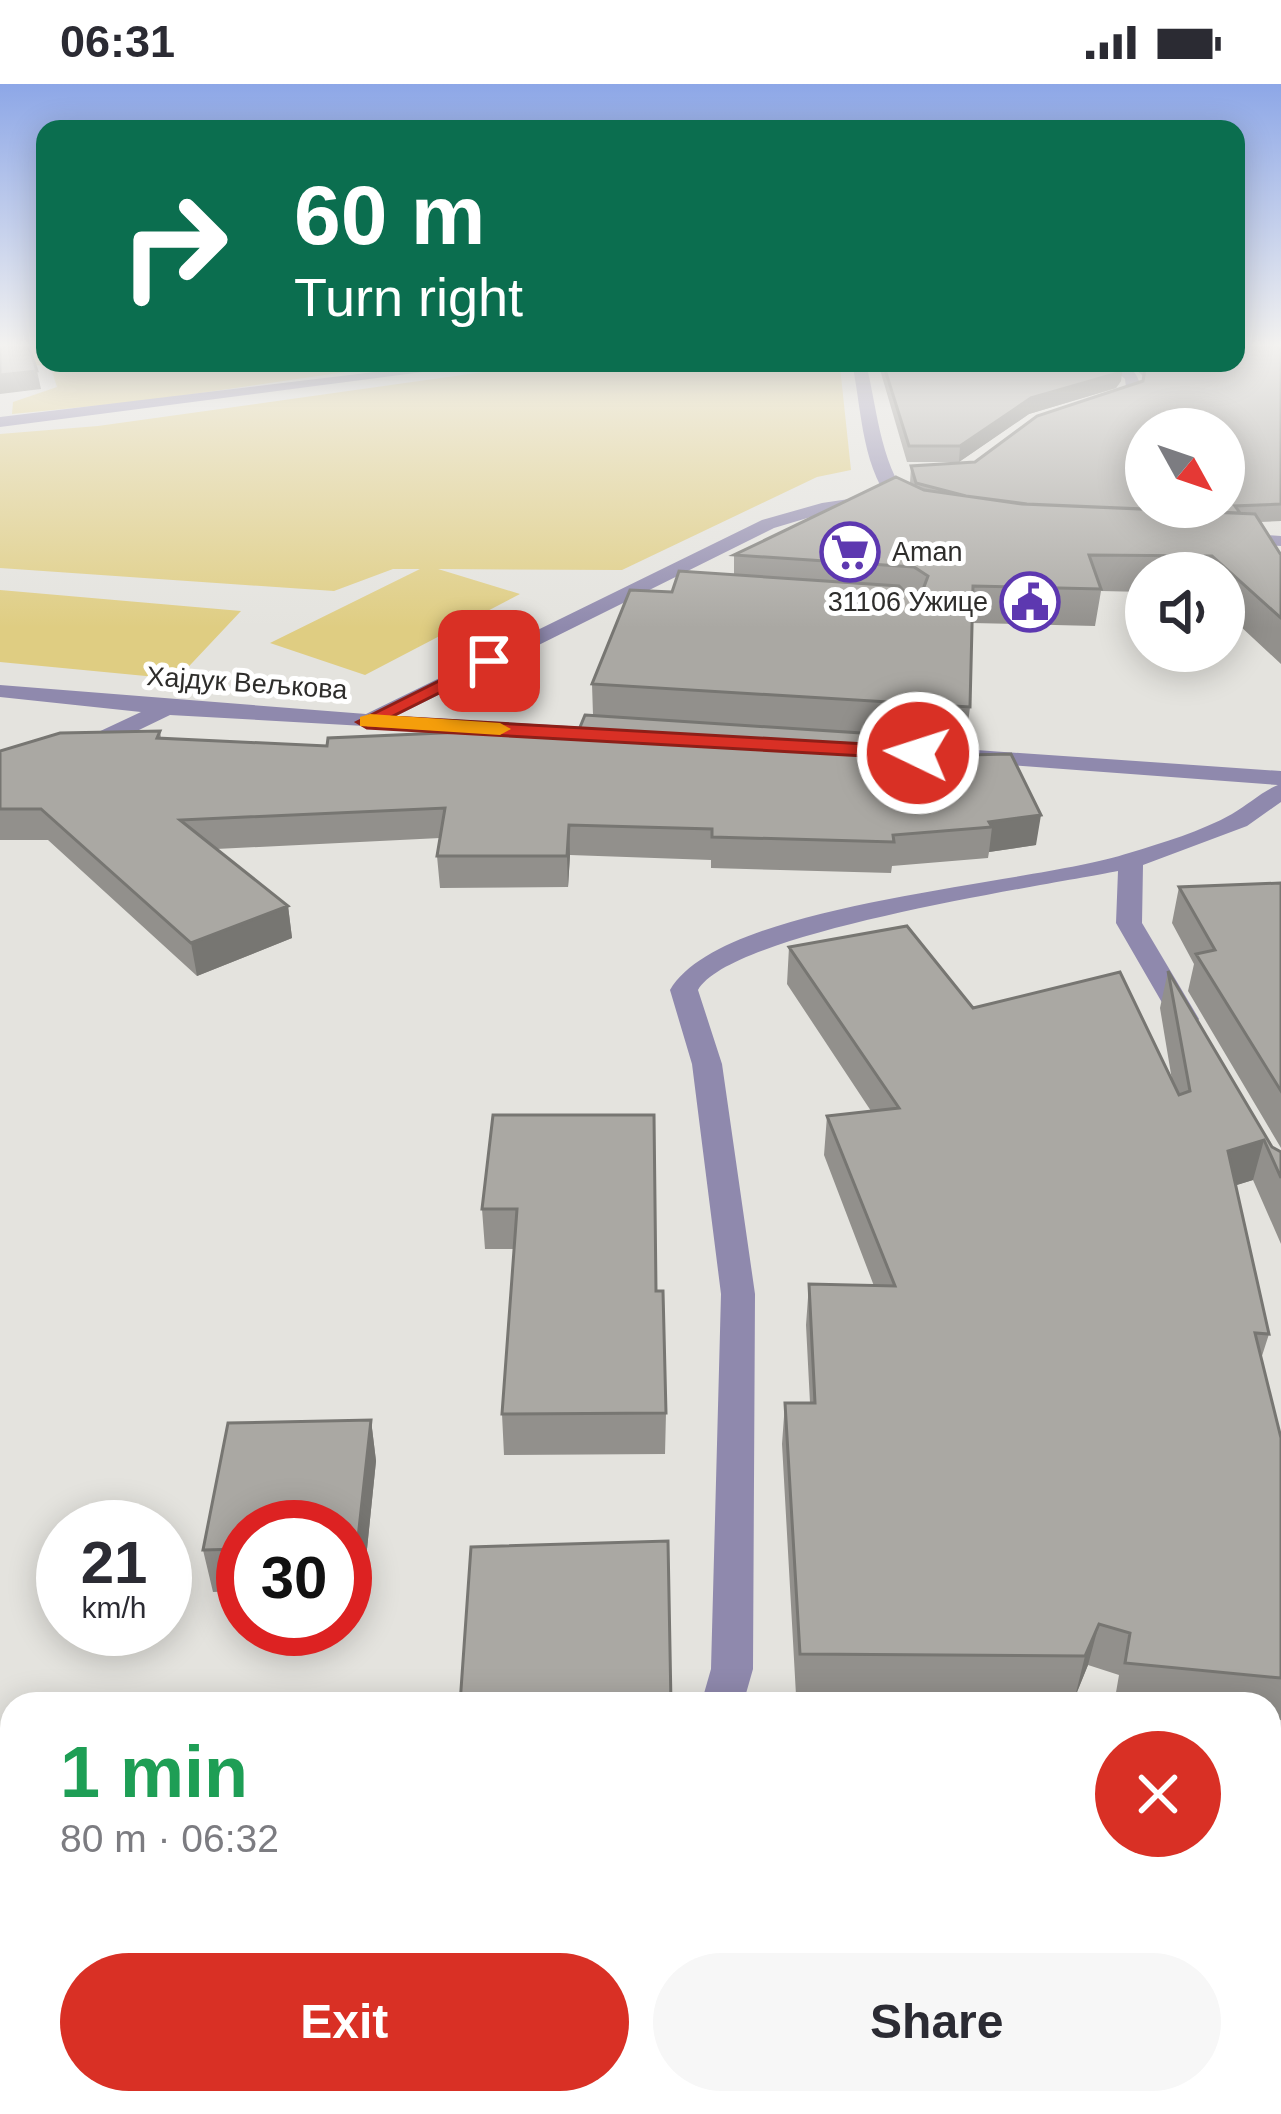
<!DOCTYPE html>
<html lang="en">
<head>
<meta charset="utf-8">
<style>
  body { margin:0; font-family:Arial,sans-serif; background:#f7f7f7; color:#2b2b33; height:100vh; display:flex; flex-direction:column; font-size:45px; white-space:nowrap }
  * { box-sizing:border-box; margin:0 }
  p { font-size:39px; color:#7c7c81 }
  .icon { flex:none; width:66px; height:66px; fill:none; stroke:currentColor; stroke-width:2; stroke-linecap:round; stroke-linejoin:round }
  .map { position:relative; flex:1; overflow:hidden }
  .drawer { position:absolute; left:0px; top:1608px; width:1281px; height:423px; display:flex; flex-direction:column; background:#fff; border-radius:36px 36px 0 0; box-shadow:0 6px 30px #0003 }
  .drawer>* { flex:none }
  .banner { position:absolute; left:36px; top:36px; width:1209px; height:252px; border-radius:24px; box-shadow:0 6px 30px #0003; background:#0b6e4f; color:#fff; overflow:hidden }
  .needle { width:78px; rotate:130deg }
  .tools { position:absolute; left:1125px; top:324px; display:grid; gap:24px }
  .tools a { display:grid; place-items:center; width:120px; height:120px; border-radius:50%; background:#fff; box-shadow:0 6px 30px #0003; font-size:60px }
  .speed { position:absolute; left:36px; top:1416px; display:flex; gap:24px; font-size:60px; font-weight:700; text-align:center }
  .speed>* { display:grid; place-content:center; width:156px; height:156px; border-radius:50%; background:#fff; box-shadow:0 6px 30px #0003; line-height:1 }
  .speed small { font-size:30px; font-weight:400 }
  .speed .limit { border:18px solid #d22; background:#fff; color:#111 }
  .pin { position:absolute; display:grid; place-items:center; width:102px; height:102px; color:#fff; margin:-51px; border-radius:24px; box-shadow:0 6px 18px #0006 }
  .me { position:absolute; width:132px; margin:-66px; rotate:274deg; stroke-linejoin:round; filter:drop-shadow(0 0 9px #0008) }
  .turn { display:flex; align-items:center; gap:42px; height:252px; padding:0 60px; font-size:54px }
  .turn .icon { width:156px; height:156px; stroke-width:2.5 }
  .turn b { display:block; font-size:84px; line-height:102px }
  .round { display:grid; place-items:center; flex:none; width:126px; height:126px; border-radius:63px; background:#f7f7f7 }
  .head { display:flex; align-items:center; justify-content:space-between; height:204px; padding:0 60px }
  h1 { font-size:72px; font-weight:600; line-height:90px; color:#1e9e55 }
  .cta { display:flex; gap:24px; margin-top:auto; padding:24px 60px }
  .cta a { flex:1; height:138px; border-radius:72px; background:#d93025; color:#fff; font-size:48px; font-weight:600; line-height:138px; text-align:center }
  .cta a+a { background:#f7f7f7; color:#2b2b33 }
  .status { display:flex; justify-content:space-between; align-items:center; height:84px; padding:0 60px; background:#fff; direction:ltr }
  .status svg { height:33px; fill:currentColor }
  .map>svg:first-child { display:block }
  .green { fill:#dfcd82 }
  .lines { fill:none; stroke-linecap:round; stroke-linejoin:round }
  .minor { fill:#8f89ad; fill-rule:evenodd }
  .wall { fill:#92908c }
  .shaded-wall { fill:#777672 }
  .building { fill:#aaa8a3; stroke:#777672; stroke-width:3; fill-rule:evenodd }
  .route { fill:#d93025; stroke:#8d1f18; stroke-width:3 }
  .slow { fill:#f59e0b }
  .labels { text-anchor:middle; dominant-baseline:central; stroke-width:10; stroke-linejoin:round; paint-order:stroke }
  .far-poi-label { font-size:27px; fill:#2e2d2b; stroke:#fff; text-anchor:start }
  .far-street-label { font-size:27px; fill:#2e2d2b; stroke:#fff }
</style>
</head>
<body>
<div class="status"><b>06:31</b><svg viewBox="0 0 49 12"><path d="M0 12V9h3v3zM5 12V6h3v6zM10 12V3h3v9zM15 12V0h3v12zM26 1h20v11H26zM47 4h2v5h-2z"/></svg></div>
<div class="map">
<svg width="1281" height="2030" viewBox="0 0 1281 2030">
  <rect width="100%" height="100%" fill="#e4e3de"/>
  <path class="green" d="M 0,260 L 45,260 L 45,279 L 377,279 L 380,283 L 145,317 L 12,330 L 13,318 L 57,303 L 50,281 L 0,282 Z
    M 548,279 L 835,279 L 840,283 L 851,386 L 817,393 L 622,486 L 438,485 L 520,510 L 365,591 L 270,559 L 420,485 L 393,485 L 334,507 L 0,484 L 0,350 L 98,342 Z
    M 0,507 L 0,506 L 241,527 L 177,595 L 0,578 Z"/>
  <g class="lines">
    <path class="minor" d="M 449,279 L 492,279 L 0,343 L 0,333 Z
      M 852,279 L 866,279 C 879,333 880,386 919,428 L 916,432 L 904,432 C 861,394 863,331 852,279 Z
      M 1107,279 C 1126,279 1138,285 1141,305 L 1100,323 L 1095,321 L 1095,315 L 1126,303 L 1125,295 Z
      M 876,411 L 882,412 L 882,420 L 824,429 L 774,444 L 396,632 L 586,643 L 597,650 L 594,655 L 170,631 L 110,660 L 0,694 L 0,680 L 94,650 L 141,628 L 0,613 L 0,601 L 366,630 L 762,436 L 822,419 Z
      M 1232,449 L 1281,452 L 1281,462 L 1226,458 L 1226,450 Z
      M 976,666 L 1281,687 L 1281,718 L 1247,742 L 1143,781 L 1142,839 L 1199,935 L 1195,941 L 1175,941 L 1116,839 L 1118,787 C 1043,802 730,848 698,906 L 722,980 L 755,1210 L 753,1585 L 743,1620 L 701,1620 L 711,1585 L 721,1210 L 692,980 L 670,906 C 722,817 1027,802 1129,769 C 1162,759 1202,747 1232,730 C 1248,721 1261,708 1278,701 L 968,678 L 965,673 Z
      M 12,1709 L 12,1751 L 0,1754 L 0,1712 Z
      M 568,2019 L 620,2019 L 616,2030 L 564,2030 Z"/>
  </g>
  <path class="wall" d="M 1281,260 L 1281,437 L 1260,438 L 1281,471 L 1281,580 L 1224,527 L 1224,489 L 1146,489 L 1146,508 L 1101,507 L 1095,542 L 972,539 L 970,623 L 966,655 L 967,671 L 1036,761 L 989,768 L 988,774 L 892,782 L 891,789 L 711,784 L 711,776 L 570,771 L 568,803 L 440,804 L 437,772 L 440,754 L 216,765 L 288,822 L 292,854 L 197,892 L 48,756 L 0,756 L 0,667 L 160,647 L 161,654 L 327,662 L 578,648 L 593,631 L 592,600 L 672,508 L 734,491 L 734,471 L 910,399 L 911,382 L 975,378 L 1143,297 L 1144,293 L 1129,279 L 1236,279 Z
    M 878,279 L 1119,279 L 1121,297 L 1116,304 L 1029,330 L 959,378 L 907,378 Z
    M 1281,799 L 1281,1064 L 1188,907 L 1194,880 L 1172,839 L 1179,803 Z
    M 789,863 L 973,924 L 1172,996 L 1160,924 L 1168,887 L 1272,1063 L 1281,1068 L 1281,1160 L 1253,1096 L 1236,1101 L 1269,1250 L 1261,1275 L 1281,1354 L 1281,1636 L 1269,1635 L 1269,1620 L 1114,1620 L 1119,1591 L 1088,1581 L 1075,1613 L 796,1611 L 782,1360 L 785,1319 L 810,1319 L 806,1241 L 809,1200 L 874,1202 L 824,1071 L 827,1032 L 871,1027 L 787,900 Z
    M 493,1031 L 656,1207 L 666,1329 L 665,1370 L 504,1371 L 502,1330 L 514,1165 L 485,1165 L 482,1125 Z
    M 371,1336 L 376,1377 L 363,1504 L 345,1504 L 345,1443 L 243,1443 L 243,1507 L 213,1508 L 203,1466 Z
    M 56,2019 L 282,2019 L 277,2030 L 51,2030 Z
    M 866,2019 L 907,2019 L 903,2030 L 887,2030 Z"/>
  <path class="shaded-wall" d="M 1123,283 L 1121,297 L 1116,304 L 1029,330 L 959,378 L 960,362 L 1031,314 Z
    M 37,287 L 41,305 L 0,310 L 0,291 Z
    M 1041,731 L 1036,761 L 989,768 L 992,743 L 989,738 Z
    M 569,741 L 570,771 L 568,803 L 567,772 Z
    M 288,822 L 292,854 L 197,892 L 191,859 Z
    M 1264,1056 L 1253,1096 L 1218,1107 L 1228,1067 Z
    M 371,1336 L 376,1377 L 363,1504 L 357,1463 Z
    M 1099,1540 L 1088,1581 L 1075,1613 L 1085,1572 Z
    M 155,2019 L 175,2019 L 179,2030 L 150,2030 Z
    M 255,2019 L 282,2019 L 277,2030 L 255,2030 L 253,2023 Z"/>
  <path class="building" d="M 0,260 L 28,260 L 37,287 L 0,291 Z
    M 1236,260 L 1281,260 L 1281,420 L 1235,422 L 1240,429 L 1027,420 L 966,412 L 916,399 L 911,382 L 975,378 L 1037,332 L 1143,297 L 1146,279 L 1236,279 ZM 1146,345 L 1224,345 L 1224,423 L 1146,423 Z
    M 883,279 L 1119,279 L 1123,283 L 1118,289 L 1031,314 L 960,362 L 909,362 Z
    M 896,393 L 924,406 L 1022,420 L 1255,430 L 1281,471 L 1281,534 L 1212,472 L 1089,471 L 1101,505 L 973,502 L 970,623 L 592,600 L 630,506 L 672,508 L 679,487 L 899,502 L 906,509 L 922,508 L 928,492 L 914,483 L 734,471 Z
    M 585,631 L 968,656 L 967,671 L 1011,670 L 1041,731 L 989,738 L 992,743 L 893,751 L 894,758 L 712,753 L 712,745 L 569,741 L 567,772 L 437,772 L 445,724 L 180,736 L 288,822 L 191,859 L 41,725 L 0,725 L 0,667 L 60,649 L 160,647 L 157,654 L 327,662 L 328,654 L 510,646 L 578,648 Z
    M 1281,799 L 1281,1007 L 1196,870 L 1215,866 L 1179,803 Z
    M 907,842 L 973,924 L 1120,888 L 1179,1011 L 1190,1007 L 1168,887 L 1272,1063 L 1281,1068 L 1281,1094 L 1264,1056 L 1228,1067 L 1269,1250 L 1255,1249 L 1281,1354 L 1281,1594 L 1125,1579 L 1130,1549 L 1099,1540 L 1085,1572 L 800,1570 L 785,1319 L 815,1319 L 809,1200 L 895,1202 L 827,1032 L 899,1024 L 789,863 Z
    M 493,1031 L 654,1031 L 656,1207 L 663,1207 L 666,1329 L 502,1330 L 517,1125 L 482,1125 Z
    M 371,1336 L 357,1463 L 345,1463 L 345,1443 L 243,1443 L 243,1465 L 203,1466 L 228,1339 Z
    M 668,1457 L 671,1620 L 460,1620 L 471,1463 Z
    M 1269,1934 L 1281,1938 L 1281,2030 L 1043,2030 L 1045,2019 L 1269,2019 Z
    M 12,1938 L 12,1953 L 5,1951 Z
    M 56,2019 L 155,2019 L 150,2030 L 51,2030 Z"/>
  <linearGradient id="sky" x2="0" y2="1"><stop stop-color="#8da7e7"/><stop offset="0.48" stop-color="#f3f2f0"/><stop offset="1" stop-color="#f3f2f0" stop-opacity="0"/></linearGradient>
  <rect width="1281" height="544" fill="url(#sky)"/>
  <path class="route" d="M 489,572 L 498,577 L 495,581 L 391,633 L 918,663 L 928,669 L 918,675 L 367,644 L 357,638 Z"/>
  <path class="slow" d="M 370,630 L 500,639 L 511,645 L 500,651 L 360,642 L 360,633 Z"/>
  <defs>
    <symbol id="supermarket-ring" viewBox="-11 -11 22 22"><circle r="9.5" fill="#fff" stroke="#5d38b0" stroke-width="1.5"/><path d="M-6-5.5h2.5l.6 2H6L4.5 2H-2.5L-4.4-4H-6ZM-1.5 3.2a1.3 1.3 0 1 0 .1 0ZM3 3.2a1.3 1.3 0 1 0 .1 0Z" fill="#5d38b0"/></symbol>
    <symbol id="civic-ring" viewBox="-11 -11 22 22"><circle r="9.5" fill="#fff" stroke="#5d38b0" stroke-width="1.5"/><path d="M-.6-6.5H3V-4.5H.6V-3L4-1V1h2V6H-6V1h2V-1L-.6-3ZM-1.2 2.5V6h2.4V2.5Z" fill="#5d38b0"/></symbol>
  </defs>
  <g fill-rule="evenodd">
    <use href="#supermarket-ring" x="817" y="435" width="66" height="66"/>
    <use href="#civic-ring" x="997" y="485" width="66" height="66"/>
  </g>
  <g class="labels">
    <g class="far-poi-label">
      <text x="892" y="468">Aman</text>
      <text x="988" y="518" text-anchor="end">31106 Ужице</text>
    </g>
    <g class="far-street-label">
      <text transform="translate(247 599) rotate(4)">Хајдук Вељкова</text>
    </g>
  </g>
</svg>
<div class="tools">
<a><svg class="needle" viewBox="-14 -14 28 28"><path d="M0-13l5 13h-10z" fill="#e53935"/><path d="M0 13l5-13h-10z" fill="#7c7c81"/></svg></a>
<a><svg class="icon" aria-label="sound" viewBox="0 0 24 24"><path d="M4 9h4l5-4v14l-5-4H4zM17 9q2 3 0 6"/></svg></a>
</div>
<div class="speed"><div>21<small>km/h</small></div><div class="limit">30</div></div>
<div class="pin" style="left:489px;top:577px;background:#d93025"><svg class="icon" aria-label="arrive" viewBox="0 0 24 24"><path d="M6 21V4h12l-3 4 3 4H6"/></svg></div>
<svg class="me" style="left:918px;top:669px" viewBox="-20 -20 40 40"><circle r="17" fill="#d93025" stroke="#fff" stroke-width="3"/><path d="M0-11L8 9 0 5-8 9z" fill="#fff"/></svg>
<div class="banner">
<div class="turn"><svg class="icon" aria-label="right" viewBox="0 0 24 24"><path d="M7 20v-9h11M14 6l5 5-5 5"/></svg><div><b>60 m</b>Turn right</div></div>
</div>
<section class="drawer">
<div class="head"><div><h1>1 min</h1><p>80 m · 06:32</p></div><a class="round" style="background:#d93025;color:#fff"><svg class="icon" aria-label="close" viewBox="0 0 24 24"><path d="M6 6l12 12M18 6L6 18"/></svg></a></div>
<div class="cta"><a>Exit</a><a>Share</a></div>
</section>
</div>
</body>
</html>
